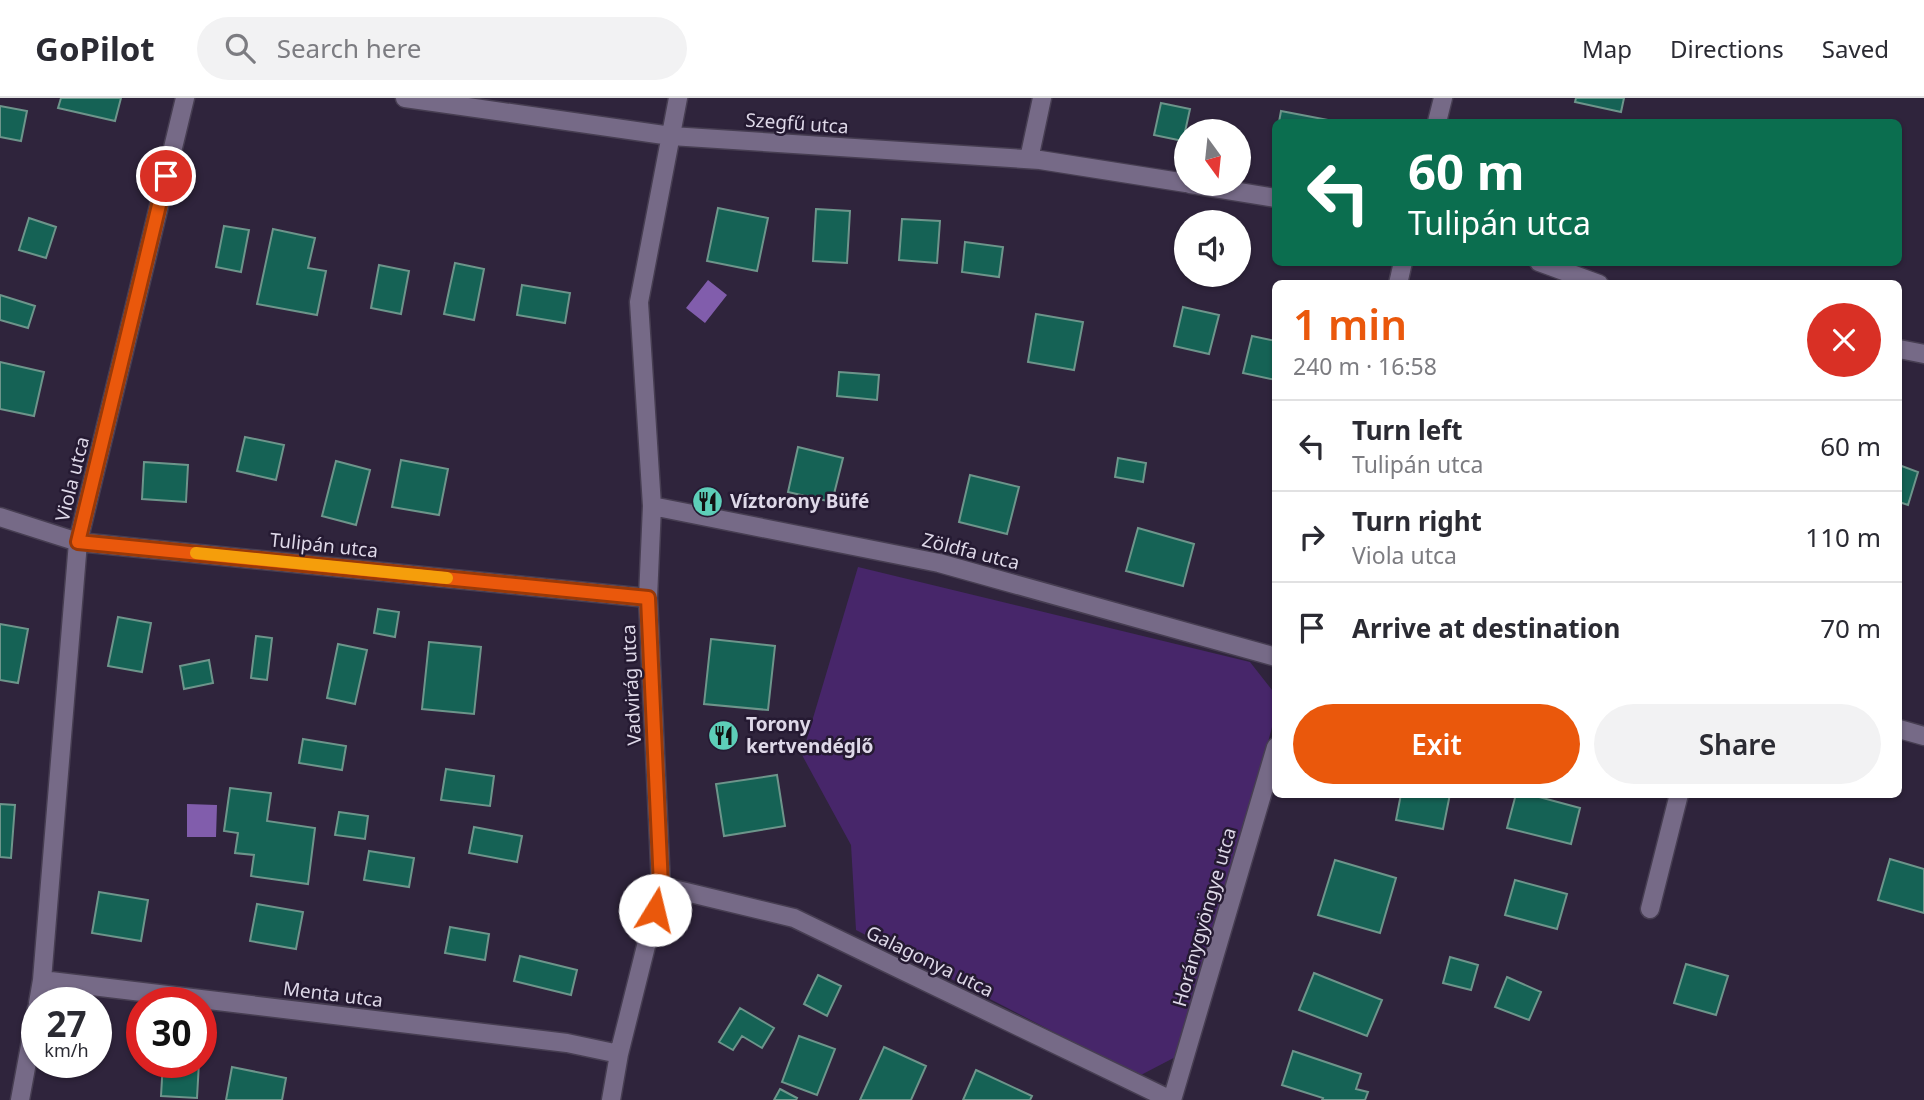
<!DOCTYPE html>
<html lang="en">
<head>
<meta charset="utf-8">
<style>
  body { margin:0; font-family:"Noto Sans",sans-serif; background:#f2f2f3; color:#2b2b33; height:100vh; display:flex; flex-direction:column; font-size:26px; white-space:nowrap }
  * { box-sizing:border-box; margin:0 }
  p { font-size:23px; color:#7c7c81 }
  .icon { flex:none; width:38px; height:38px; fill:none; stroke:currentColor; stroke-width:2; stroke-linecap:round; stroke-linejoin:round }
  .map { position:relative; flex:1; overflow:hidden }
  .details { position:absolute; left:1272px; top:182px; width:630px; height:518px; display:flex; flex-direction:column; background:#fff; border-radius:10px; box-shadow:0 2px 5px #0004 }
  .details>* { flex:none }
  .banner { position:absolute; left:1272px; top:21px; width:630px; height:147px; border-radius:10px; box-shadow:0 2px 5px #0004; background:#0b6e4f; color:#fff; overflow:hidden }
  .needle { width:46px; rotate:165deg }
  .buttons { position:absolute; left:1174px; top:21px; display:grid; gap:14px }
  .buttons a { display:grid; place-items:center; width:77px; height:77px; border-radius:50%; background:#fff; box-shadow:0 2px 5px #0004; font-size:35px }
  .speed { position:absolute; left:21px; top:889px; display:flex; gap:14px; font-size:35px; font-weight:700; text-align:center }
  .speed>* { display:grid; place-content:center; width:91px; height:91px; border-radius:50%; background:#fff; box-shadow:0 2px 5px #0004; line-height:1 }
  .speed small { font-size:18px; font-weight:400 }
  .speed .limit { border:10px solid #d22; background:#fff; color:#111 }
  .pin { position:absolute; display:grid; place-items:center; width:60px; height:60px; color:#fff; margin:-30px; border:4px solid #fff; border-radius:50%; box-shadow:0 2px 7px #0007 }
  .me { position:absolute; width:77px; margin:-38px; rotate:9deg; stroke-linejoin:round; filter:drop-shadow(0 0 5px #0008) }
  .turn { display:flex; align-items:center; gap:24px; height:147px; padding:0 21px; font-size:32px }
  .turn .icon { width:91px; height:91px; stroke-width:2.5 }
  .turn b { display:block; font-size:49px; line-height:60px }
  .round { display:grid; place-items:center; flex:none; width:74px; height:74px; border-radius:37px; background:#f2f2f3 }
  .headline { display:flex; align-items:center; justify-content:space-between; height:119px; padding:0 21px }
  h1 { font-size:42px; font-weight:600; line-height:52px; color:#ea580c }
  .button { display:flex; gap:14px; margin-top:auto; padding:14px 21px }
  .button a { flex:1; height:80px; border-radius:42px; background:#ea580c; color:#fff; font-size:28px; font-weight:600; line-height:80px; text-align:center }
  .button a+a { background:#f2f2f3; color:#2b2b33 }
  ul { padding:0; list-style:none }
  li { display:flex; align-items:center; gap:21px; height:91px; padding:0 21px; border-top:2px solid #e1e1e2 }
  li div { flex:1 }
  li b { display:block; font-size:26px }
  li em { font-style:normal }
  header { display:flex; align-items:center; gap:42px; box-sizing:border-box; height:98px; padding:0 35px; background:#fff; border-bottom:2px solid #e1e1e2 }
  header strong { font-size:33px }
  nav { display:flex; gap:38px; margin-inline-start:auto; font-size:24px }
  .search { width:490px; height:63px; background:#f2f2f3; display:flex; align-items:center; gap:18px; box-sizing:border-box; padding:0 24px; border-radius:38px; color:#7c7c81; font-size:26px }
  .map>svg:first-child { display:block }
  .green { fill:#47266a }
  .water { fill:#815dac }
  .building { fill:#156255; stroke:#6d958b; stroke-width:2 }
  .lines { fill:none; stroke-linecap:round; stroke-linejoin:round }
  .minor-casing { stroke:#473e52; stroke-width:21 }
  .minor { stroke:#766a87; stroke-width:18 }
  .route-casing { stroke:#983908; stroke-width:18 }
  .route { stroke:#ea580c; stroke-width:12 }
  .slow { stroke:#f59e0b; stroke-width:12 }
  .labels { text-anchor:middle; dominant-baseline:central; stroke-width:5; stroke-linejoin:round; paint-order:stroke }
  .street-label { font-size:19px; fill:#ded8e8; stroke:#251a32 }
  .poi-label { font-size:19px; font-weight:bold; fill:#ded8e8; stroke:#251a32; text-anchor:start }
</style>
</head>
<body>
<header>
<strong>GoPilot</strong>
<div class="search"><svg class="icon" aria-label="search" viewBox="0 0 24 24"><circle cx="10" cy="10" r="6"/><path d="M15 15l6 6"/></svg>Search here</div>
<nav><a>Map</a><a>Directions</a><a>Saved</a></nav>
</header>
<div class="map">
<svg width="1924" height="1002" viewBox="0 0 1924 1002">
  <rect width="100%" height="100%" fill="#2f243c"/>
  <path class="green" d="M 858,469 L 1250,564 L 1276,597 L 1276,614 L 1185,954 L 1139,978 L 856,832 L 851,747 L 802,657 Z"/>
  <path class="water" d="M 708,182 L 727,197 L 705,225 L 686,210 Z
    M 187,706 L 217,707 L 216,739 L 187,739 Z"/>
  <path class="building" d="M 61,0 L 121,0 L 115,23 L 58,10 Z
    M 1576,0 L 1624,0 L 1621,14 L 1575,4 Z
    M 1161,5 L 1190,11 L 1183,43 L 1154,37 Z
    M 0,8 L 27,13 L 21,43 L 0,39 Z
    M 1281,13 L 1328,22 L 1327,24 L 1279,24 Z
    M 718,110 L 768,120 L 757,173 L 707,163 Z
    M 816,111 L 850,113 L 847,165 L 813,163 Z
    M 29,120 L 56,129 L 46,160 L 19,152 Z
    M 902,121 L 940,123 L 937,165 L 899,162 Z
    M 224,128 L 249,132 L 241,174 L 216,169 Z
    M 273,131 L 315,140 L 308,170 L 326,173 L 317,217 L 257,206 Z
    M 965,144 L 1003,149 L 999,179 L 962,174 Z
    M 455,165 L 484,171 L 474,222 L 444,216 Z
    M 379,167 L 409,173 L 401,216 L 371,210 Z
    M 522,187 L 570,195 L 565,225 L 517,217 Z
    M 0,197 L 35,208 L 28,230 L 0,222 Z
    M 1183,209 L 1219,217 L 1209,256 L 1174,248 Z
    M 1036,216 L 1083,224 L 1074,272 L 1028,264 Z
    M 1252,238 L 1276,243 L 1276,282 L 1243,275 Z
    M 0,264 L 44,274 L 34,318 L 0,311 Z
    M 839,274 L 879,277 L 877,302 L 837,298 Z
    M 245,339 L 284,347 L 276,382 L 237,373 Z
    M 798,349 L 843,360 L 832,404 L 788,394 Z
    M 1118,360 L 1146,365 L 1143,384 L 1115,379 Z
    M 401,362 L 448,371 L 439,417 L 392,409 Z
    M 336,363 L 370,372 L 356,427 L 322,418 Z
    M 144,364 L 188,367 L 186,404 L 142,401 Z
    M 1899,367 L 1918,374 L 1908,407 L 1899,404 Z
    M 970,377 L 1019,389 L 1007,436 L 959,424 Z
    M 1138,430 L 1194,446 L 1183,488 L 1126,473 Z
    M 378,511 L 399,514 L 395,539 L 374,535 Z
    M 118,519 L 151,525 L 142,574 L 108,568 Z
    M 0,526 L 28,531 L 18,585 L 0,582 Z
    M 256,538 L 272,540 L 267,582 L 251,580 Z
    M 711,541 L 775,548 L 768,612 L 704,606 Z
    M 429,544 L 481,549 L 474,616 L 422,611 Z
    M 338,546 L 367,552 L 355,606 L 327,600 Z
    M 209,562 L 213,585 L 184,591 L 180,568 Z
    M 303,641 L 346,648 L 342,672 L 299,665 Z
    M 446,671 L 494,678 L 490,708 L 441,702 Z
    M 777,677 L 785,728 L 724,738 L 716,686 Z
    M 230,690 L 271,695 L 267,723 L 315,730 L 308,786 L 251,778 L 254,757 L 235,755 L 238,735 L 224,733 Z
    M 1401,696 L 1450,696 L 1443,731 L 1396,722 Z
    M 1516,696 L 1528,696 L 1580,710 L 1571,746 L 1507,730 Z
    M 0,706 L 15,707 L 11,760 L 0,759 Z
    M 339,714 L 368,718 L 365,741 L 335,737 Z
    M 474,729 L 522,738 L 517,764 L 469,755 Z
    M 369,753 L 414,760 L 409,789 L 364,782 Z
    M 1890,761 L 1924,771 L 1924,815 L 1878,802 Z
    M 1335,762 L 1396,780 L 1380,835 L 1318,817 Z
    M 1515,782 L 1567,796 L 1557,831 L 1505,817 Z
    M 99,794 L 148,802 L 141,843 L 92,835 Z
    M 257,806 L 303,814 L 296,851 L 250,843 Z
    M 450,829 L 489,836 L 485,862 L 445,855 Z
    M 520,858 L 577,872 L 571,897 L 514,883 Z
    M 1450,859 L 1478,867 L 1471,892 L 1443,885 Z
    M 1686,866 L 1728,878 L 1716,917 L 1674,905 Z
    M 1314,875 L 1382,902 L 1367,938 L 1299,912 Z
    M 818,877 L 841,888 L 827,918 L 804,906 Z
    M 1507,879 L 1541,894 L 1529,922 L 1495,909 Z
    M 740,910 L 774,930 L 762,950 L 742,938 L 733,952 L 719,944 Z
    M 799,938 L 835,951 L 817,997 L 782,984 Z
    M 884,949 L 926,968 L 911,1002 L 860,1002 Z
    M 1293,953 L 1361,976 L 1356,991 L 1368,994 L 1365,1002 L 1322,1002 L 1323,1000 L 1282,987 Z
    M 163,964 L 199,964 L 197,1000 L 161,998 Z
    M 232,969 L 286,980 L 282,1002 L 226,1002 Z
    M 976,972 L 1032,998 L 1030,1002 L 963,1002 Z
    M 780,991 L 797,1000 L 796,1002 L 774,1002 Z"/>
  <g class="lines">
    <defs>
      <path id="minor" d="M 405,0 L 671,38 L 1040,62 L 1186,85
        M 1437,24 L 1443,0
        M 1029,61 L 1042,0
        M 1190,86 L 1276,100
        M 1539,164 L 1599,186
        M 1398,186 L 1403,164
        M 1899,251 L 1924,256
        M 652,408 L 939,465 L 1276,559
        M 0,419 L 78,444 L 648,500
        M 1899,631 L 1924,638
        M 661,788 L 794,820 L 1171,1002
        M 1650,811 L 1679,696
        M 42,882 L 567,945 L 619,956
        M 38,905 L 42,882 L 78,444 L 185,0
        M 20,1002 L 37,910
        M 611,1002 L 619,956 L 661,788 L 648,500 L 652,408 L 639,204 L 678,0
        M 1172,1002 L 1276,649"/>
    </defs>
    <use href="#minor" class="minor-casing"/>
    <use href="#minor" class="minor"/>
  </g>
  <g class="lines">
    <defs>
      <path id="route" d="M 166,78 L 78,444 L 648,500 L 661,788 L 655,812"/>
    </defs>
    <use href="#route" class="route-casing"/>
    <use href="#route" class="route"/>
    <path class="slow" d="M 196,455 L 447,480"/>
  </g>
  <defs>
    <symbol id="restaurant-disc" viewBox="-11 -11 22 22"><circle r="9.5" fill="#5dceb8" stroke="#251a32"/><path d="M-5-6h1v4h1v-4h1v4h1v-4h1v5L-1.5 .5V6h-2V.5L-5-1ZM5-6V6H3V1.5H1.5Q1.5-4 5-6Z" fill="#111"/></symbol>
  </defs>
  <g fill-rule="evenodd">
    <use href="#restaurant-disc" x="690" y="386" width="35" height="35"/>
    <use href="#restaurant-disc" x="706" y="620" width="35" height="35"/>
  </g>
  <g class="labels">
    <g class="street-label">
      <text transform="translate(797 25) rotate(4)">Szegfű utca</text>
      <text transform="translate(72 381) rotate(-76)">Viola utca</text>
      <text transform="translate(324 447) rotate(6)">Tulipán utca</text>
      <text transform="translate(971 453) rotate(14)">Zöldfa utca</text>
      <text transform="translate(631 587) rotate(-93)">Vadvirág utca</text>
      <text transform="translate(1204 819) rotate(-74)">Horánygyöngye utca</text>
      <text transform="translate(930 863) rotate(26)">Galagonya utca</text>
      <text transform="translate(333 896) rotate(7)">Menta utca</text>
    </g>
    <g class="poi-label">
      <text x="730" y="403">Víztorony Büfé</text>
      <text x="746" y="626">Torony<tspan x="746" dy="22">kertvendéglő</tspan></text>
    </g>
  </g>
</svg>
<div class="buttons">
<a><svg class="needle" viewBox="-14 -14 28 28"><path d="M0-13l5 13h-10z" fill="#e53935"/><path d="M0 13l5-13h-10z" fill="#7c7c81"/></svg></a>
<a><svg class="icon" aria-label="sound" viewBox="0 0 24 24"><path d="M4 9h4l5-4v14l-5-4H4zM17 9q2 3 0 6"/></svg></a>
</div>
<div class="speed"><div>27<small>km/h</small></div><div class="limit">30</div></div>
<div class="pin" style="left:166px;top:78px;background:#d93025"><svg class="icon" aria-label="arrive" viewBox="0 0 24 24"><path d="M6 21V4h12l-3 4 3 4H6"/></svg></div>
<svg class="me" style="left:655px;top:812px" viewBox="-20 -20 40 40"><circle r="19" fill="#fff"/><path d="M0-13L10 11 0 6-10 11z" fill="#ea580c"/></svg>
<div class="banner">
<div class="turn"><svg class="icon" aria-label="left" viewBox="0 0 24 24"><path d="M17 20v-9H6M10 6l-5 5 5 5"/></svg><div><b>60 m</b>Tulipán utca</div></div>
</div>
<section class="details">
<div class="headline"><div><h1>1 min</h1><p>240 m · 16:58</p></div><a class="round" style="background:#d93025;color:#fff"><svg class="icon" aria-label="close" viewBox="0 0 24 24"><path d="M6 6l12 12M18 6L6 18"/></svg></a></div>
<ul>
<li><svg class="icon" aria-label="left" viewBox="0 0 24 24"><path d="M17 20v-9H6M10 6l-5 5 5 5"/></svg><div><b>Turn left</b><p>Tulipán utca</p></div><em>60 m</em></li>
<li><svg class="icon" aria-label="right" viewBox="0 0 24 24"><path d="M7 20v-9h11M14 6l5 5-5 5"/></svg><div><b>Turn right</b><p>Viola utca</p></div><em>110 m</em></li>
<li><svg class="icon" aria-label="arrive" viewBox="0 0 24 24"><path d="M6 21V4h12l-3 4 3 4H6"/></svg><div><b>Arrive at destination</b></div><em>70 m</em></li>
</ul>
<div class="button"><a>Exit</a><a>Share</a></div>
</section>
</div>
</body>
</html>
